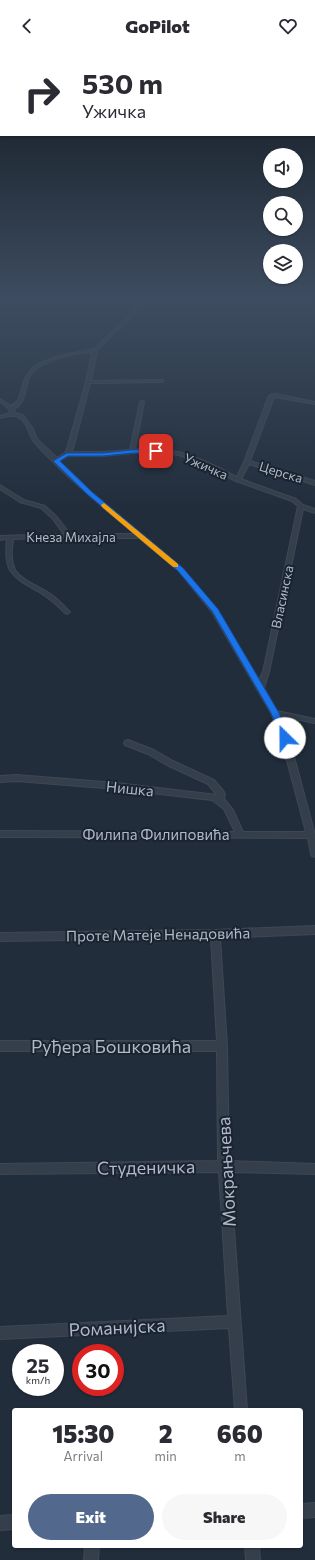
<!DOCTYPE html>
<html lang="en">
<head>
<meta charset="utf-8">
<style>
  body { margin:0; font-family:Commissioner,sans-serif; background:#f7f7f7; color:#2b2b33; height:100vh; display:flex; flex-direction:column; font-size:15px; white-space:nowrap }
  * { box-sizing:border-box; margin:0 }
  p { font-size:13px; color:#7c7c81 }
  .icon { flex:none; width:22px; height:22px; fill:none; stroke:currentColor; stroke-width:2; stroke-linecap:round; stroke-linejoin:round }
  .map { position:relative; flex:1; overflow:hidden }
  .drawer { position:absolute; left:12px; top:1356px; width:291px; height:140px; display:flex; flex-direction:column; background:#fff; border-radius:4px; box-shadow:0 1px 3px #0004 }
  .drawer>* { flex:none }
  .banner { position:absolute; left:0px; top:0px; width:315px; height:84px; box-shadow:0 1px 3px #0004; background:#fff; color:#2b2b33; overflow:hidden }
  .tools { position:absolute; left:263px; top:96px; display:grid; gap:8px }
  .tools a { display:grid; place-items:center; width:40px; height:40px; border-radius:50%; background:#fff; box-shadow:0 1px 3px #0004; font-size:20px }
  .speed { position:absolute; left:12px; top:1292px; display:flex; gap:8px; font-size:20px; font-weight:700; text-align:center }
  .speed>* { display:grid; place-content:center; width:52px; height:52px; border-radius:50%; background:#fff; box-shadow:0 1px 3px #0004; line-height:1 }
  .speed small { font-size:10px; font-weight:400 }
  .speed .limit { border:6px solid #d22; background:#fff; color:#111 }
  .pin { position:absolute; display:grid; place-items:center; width:34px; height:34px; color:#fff; margin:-17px; border-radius:8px; box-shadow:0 2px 6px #0006 }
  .me { position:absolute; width:44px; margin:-22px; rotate:337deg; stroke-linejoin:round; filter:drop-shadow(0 0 3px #0008) }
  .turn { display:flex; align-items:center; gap:14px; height:84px; padding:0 16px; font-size:18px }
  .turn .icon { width:52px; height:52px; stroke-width:2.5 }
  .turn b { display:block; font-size:28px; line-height:34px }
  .eta { display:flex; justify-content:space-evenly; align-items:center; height:68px; text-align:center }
  .eta b { font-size:24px; font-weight:800; line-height:28px }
  .action { display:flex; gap:8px; margin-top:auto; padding:8px 16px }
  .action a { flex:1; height:46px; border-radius:24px; background:#52698d; color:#fff; font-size:16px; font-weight:800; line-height:46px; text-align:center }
  .action a+a { background:#f7f7f7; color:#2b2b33 }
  header { display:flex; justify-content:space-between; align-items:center; height:52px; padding:0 16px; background:#fff; font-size:18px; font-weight:800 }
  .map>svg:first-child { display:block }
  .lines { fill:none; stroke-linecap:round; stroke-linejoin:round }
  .minor-casing { stroke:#3e4854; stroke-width:2 }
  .minor { fill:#353f4b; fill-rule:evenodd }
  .route { fill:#1a73e8; stroke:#114b97 }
  .slow { fill:#f59e0b }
  .labels { text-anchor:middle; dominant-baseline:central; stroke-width:4; stroke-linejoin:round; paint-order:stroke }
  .far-street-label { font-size:13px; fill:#b0b9c7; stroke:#1a2430 }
  .street-label { font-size:15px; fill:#b0b9c7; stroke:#1a2430 }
  .near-street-label { font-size:18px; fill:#b0b9c7; stroke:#1a2430 }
</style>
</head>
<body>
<header><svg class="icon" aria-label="back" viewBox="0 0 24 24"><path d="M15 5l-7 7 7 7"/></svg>GoPilot<svg class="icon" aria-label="heart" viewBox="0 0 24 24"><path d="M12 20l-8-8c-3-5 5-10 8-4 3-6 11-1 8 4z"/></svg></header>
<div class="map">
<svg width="315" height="1508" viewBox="0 0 315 1508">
  <rect width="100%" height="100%" fill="#212d3b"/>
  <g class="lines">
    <defs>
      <path id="minor" d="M 145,247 L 150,247 L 97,298 L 91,329 L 162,328 L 164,329 L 162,330 L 90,331 L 73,397 L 71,400 L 103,400 L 130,398 L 140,350 L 142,349 L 144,350 L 135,397 C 150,397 167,397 182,401 C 201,406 219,416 237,425 L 244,410 L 268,346 L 270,343 L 276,342 L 315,350 L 315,352 L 274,345 L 250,409 L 315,429 L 315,433 L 249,412 L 241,427 L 296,447 L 303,453 L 315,457 L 315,461 L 303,457 L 269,620 L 264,636 L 277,659 L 315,667 L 315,671 L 280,664 L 289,686 L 315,783 L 315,805 L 312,804 L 311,802 L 308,786 L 0,785 L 0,779 L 235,780 L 224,757 L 212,748 L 116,737 L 17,729 L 0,730 L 0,724 L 17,723 L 116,731 L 217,743 L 208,732 L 167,713 L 148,702 L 125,693 L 124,691 L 125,689 L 128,688 L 154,698 L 173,709 L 214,728 L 224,740 L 225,742 L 224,747 L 233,758 L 243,780 L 306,780 L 281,686 L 271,661 L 212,560 L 179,519 L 139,486 L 41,486 L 13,487 C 12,497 10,508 15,518 C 23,530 42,535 53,544 C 59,548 64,554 69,559 L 70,560 L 67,562 L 65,561 C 57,553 49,546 39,540 C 12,524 3,521 7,487 L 0,488 L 0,484 L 64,482 L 52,466 L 41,456 L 20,450 L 0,437 L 0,433 L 24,448 L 45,454 L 56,464 L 70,482 L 135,482 C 100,453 65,424 34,390 C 28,383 28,369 18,365 C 13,362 6,365 0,366 L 0,364 L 10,361 L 9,357 L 0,350 L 0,347 L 11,354 L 17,349 L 19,346 L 25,326 L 32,316 L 39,312 L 58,304 L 94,297 ZM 92,300 L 86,330 L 67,397 L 65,401 L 57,406 L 37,387 L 33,377 L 23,363 L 15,361 L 14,357 C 27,350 24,336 30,324 C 39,308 76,301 92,300 ZM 132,401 L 156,401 L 179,403 L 197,410 L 236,429 L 292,449 L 298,454 L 263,620 L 259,628 L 218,559 L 183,517 L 91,440 L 59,409 L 68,404 L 103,404 Z
        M 315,874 L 315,882 L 220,886 L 227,994 L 229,1109 L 315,1112 L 315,1122 L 230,1120 L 247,1358 L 235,1358 L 229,1276 L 0,1287 L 0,1275 L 228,1264 L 219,1120 L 0,1122 L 0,1112 L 218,1109 L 217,999 L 0,999 L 0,989 L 217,989 L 211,886 L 0,889 L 0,881 L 215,878 Z
        M 315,1451 L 315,1465 L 301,1466 L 301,1452 Z
        M 14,1463 L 14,1477 L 0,1478 L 0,1464 Z
        M 85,1494 L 99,1494 L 98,1508 L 84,1508 Z
        M 245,1494 L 259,1494 L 260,1508 L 246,1508 Z"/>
    </defs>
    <use href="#minor" class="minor-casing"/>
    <use href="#minor" class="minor"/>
  </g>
  <linearGradient id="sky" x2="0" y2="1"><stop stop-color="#121920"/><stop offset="0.54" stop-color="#3d4c60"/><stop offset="1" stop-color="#3d4c60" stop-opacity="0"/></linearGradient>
  <rect width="315" height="458" fill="url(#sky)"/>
  <path class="route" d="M 132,398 L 156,397 L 159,399 L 156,401 L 132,401 L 103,404 L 68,404 L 60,409 L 92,440 L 183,516 L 218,557 L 279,661 L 290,686 L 288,689 L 285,689 L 281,686 L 271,661 L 212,559 L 178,519 L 87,442 L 53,409 L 67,401 L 103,401 Z"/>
  <path class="slow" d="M 104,451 L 178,512 L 178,515 L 173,515 L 102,455 L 101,453 Z"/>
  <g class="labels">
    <g class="far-street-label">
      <text transform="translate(206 414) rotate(24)">Ужичка</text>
      <text transform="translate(281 420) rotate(17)">Церска</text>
      <text x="71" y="485">Кнеза Михајла</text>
      <text transform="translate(282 545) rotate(-78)">Власинска</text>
    </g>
    <g class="street-label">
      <text transform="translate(130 736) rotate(6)">Нишка</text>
      <text x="156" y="782">Филипа Филиповића</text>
      <text transform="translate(158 882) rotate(-1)">Проте Матеје Ненадовића</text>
    </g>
    <g class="near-street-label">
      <text x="111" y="994">Руђера Бошковића</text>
      <text transform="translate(146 1115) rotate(-1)">Студеничка</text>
      <text transform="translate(226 1120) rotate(-93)">Мокрањчева</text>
      <text transform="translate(117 1275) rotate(-3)">Романијска</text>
    </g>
  </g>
</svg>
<div class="tools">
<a><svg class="icon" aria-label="sound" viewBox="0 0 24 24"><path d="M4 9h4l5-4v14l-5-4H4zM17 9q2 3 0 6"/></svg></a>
<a><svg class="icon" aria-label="search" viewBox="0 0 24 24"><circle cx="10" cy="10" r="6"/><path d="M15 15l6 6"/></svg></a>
<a><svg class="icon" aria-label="layers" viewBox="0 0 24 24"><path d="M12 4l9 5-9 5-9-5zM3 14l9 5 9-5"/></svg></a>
</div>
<div class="speed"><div>25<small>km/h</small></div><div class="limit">30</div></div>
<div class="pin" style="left:156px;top:399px;background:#d93025"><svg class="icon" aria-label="arrive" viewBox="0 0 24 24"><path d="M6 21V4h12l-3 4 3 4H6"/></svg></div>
<svg class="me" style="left:285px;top:686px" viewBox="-20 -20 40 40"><circle r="19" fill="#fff"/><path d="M0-13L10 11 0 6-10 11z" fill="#1a73e8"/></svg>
<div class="banner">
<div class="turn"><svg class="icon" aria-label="right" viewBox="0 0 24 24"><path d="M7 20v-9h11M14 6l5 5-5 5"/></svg><div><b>530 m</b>Ужичка</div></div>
</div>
<section class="drawer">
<div class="eta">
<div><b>15:30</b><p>Arrival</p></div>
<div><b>2</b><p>min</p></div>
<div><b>660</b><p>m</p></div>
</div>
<div class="action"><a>Exit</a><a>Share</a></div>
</section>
</div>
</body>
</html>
